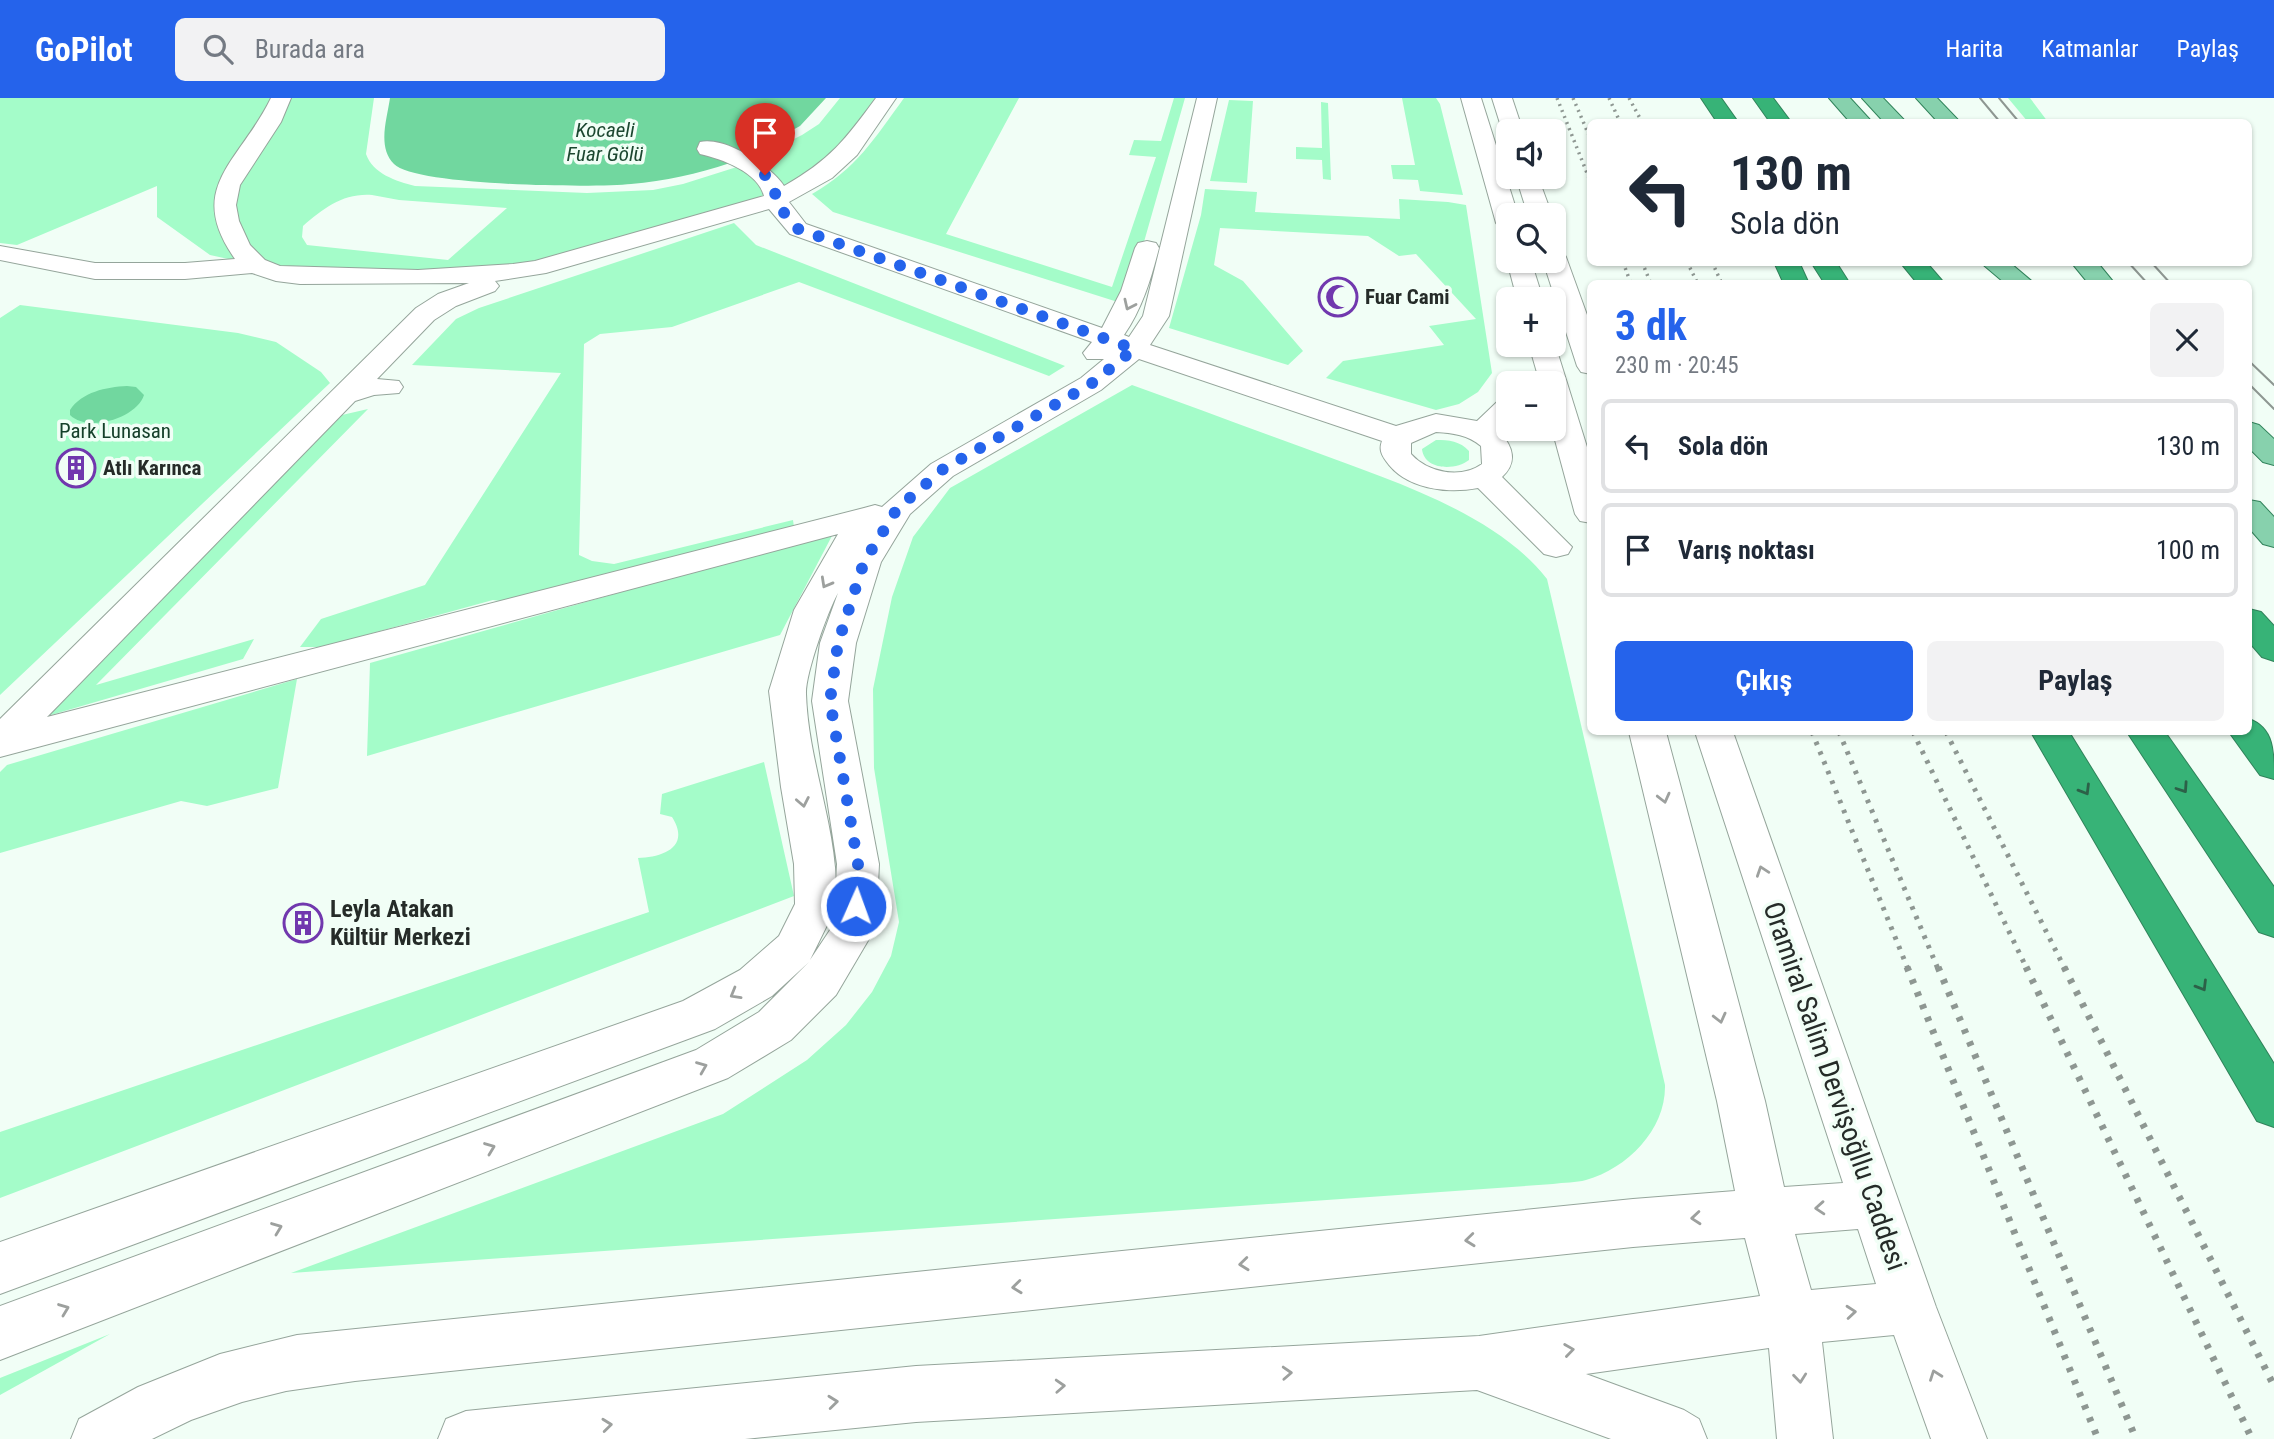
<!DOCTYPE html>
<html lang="tr">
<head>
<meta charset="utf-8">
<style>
  body { margin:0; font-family:"Roboto Condensed",sans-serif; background:#f2f2f3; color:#1f2937; height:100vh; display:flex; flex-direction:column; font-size:26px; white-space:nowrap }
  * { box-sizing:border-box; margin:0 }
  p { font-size:23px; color:#747a83 }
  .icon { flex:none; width:38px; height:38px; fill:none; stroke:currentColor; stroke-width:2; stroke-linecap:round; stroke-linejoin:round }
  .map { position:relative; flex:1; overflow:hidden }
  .side { position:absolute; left:1587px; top:182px; width:665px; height:455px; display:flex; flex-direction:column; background:#fff; border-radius:10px; box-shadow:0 2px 5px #0004 }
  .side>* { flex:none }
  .banner { position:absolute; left:1587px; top:21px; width:665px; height:147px; border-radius:10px; box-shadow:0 2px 5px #0004; background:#fff; color:#1f2937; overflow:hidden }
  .tools { position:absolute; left:1496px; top:21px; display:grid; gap:14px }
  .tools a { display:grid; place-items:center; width:70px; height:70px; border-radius:10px; background:#fff; box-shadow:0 2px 5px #0004; font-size:35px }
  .pin { position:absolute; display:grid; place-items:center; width:60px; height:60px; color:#fff; margin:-72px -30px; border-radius:50% 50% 50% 0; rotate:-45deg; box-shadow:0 0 7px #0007 }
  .pin .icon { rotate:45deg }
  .me { position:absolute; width:77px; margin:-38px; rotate:2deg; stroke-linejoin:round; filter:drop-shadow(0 0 5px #0008) }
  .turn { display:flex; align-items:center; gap:24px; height:147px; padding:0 28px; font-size:32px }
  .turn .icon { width:91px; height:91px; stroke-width:2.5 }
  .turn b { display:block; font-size:49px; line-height:60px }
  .round { display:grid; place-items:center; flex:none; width:74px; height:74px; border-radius:10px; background:#f2f2f3 }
  .head { display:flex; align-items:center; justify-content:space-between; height:119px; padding:0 28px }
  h1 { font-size:42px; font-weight:700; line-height:52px; color:#2563eb }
  .cta { display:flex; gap:14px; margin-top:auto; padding:14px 28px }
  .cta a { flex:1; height:80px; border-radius:10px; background:#2563eb; color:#fff; font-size:28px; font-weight:700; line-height:80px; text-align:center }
  .cta a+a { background:#f2f2f3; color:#1f2937 }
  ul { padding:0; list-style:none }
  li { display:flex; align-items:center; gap:21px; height:94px; margin:0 14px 10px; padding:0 14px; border:4px solid #e0e1e3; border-radius:10px }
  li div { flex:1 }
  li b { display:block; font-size:26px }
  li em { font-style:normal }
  header { display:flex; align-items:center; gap:42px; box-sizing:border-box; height:98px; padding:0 35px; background:#2563eb; color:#fff }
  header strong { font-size:33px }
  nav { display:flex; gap:38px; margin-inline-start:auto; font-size:24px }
  .search { width:490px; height:63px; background:#f2f2f3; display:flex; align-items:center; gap:18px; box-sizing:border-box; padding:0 24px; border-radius:10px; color:#747a83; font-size:26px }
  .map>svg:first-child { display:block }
  .green { fill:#a4fcc9; fill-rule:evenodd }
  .water { fill:#71d79f }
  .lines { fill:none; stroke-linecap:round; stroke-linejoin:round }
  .street-casing { stroke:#95a59b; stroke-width:2 }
  .secondary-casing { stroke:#95a59b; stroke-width:2 }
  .primary-casing { stroke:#31835b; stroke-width:2 }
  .highway-casing { stroke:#31835b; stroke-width:2 }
  .street { fill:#fff; fill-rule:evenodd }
  .secondary { fill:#fff; fill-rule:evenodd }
  .primary { fill:#87d1ad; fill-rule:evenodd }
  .highway { fill:#37b377; fill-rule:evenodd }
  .tram { stroke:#8e9792; stroke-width:2 }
  .rail-far2 { stroke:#8e9792; stroke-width:3.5; stroke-dasharray:2 4.5; stroke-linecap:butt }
  .rail-far1 { stroke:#8e9792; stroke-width:5; stroke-dasharray:3.5 7; stroke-linecap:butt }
  .rail { stroke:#8e9792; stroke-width:7; stroke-dasharray:4.5 9; stroke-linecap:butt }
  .oneway { stroke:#9da09e }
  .oneway2 { stroke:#2c6148 }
  .route { stroke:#2563eb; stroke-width:12; stroke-dasharray:0 21.6 }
  .labels { text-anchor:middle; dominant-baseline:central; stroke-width:7; stroke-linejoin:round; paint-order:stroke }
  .far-water-label { font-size:21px; font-style:italic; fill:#1c4730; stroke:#f1fef6 }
  .far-poi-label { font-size:21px; font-weight:bold; fill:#252b28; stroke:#f1fef6; text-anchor:start }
  .far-park-label { font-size:21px; fill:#15402a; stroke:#f1fef6 }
  .poi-label { font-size:24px; font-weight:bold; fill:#252b28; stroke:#f1fef6; text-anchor:start }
  .near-street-label { font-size:28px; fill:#252b28; stroke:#f1fef6 }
</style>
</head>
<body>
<header>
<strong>GoPilot</strong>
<div class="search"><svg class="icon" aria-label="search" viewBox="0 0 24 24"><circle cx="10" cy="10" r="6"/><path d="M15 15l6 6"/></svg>Burada ara</div>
<nav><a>Harita</a><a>Katmanlar</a><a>Paylaş</a></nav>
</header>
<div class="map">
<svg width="2274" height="1341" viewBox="0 0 2274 1341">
  <rect width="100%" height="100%" fill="#f1fef6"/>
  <path class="green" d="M 0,0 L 374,0 L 366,56 C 373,76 396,83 415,88 L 587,95 L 653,92 L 683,86 L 740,68 L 802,37 L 819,26 L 840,0 L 886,0 L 849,52 L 776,97 L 539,164 L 433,175 L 256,167 L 210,157 L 157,119 L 157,88 L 17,147 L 0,145 ZM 372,97 L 399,102 L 507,110 L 448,162 L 307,147 L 302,139 L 303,128 C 324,110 343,95 372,97 Z
    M 904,0 L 1019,0 L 946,136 L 1112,189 L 1156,59 L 1129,57 L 1134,42 L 1161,43 L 1174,0 L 1185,0 L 1130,193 L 1124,206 L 833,114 L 812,96 C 856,71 875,40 904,0 Z
    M 1402,0 L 1436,0 L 1440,6 L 1463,97 L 1420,93 L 1418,82 L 1393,81 L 1391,67 L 1415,67 Z
    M 2008,0 L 2030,0 L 2048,24 L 2028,24 Z
    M 1229,2 L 1253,3 L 1247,85 L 1210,83 Z
    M 1321,4 L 1328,5 L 1331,82 L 1323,81 L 1322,62 L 1296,61 L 1296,49 L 1322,50 Z
    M 1205,91 L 1257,94 L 1255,114 L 1400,121 L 1399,101 L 1448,104 L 1466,107 L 1492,275 L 1478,294 L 1459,306 L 1436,312 L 1326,280 L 1343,263 L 1444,247 L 1429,228 L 1476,221 L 1416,156 L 1399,158 L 1368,138 L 1220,130 L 1214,167 L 1243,183 L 1303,253 L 1288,267 L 1169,230 L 1201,117 Z
    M 734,125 L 756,147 L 1065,268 L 1049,278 L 799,184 L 672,229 L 600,236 L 584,246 L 579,457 L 592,463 L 614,466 L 793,422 L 794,429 L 515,505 L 493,502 L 362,538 L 342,549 L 300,549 L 321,521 L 425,487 L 561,275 L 412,267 L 456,221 L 479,210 Z
    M 20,207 L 238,235 L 276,244 L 321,274 L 330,285 L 0,597 L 0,220 Z
    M 1132,287 C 1191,308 1249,330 1307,351 C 1386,381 1494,413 1547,481 L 1665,987 C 1666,1031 1628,1070 1586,1082 C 1576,1085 1564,1084 1553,1086 L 291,1175 L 723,1016 L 807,962 L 846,927 L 872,894 L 891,858 L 899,824 L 874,670 L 873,591 L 892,499 L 913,439 L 950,390 Z
    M 368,311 L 96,587 L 254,541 L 243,561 L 44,619 L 342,317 Z
    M 1436,342 C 1449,342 1460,343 1469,353 L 1469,362 C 1455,373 1424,372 1422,351 Z
    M 834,434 L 780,537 L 367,658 L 370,565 Z
    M 297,581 L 278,690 L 207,708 L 181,703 L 0,755 L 0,674 L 7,667 Z
    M 764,664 L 794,798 L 0,1100 L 0,1034 L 649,814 L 638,760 C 663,759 691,749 672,719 L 660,716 L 662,696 Z
    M 110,1236 L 0,1297 L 0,1280 Z"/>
  <path class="water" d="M 390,0 L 826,0 L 800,28 L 747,57 L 714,43 L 697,50 L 730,65 C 697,76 665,83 631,86 C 595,90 415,88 394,66 C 377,49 387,21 390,0 Z
    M 127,288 L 136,289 L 144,297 C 137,320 88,335 70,317 L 70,312 C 82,294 106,289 127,288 Z"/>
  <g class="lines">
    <defs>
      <path id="street" d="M 271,0 L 291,0 L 281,24 L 240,87 L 236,107 L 239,123 L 250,147 L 265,162 L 280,168 L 418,172 L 513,166 L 535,163 L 764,98 C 758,74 722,61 700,56 L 697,51 L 700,44 C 725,38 771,68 784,88 C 830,62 845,42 876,0 L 896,0 L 857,57 L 832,80 L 789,104 L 806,126 L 1102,230 L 1121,193 L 1135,150 L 1138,145 L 1147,143 L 1156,145 L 1159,150 C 1151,181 1142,211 1124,237 L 1129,239 L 1143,218 L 1197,0 L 1217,0 L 1169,218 L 1150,247 L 1396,328 L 1436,316 L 1477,323 L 1498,303 L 1508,300 L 1508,325 L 1500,334 C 1513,349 1518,364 1502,379 L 1572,449 L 1568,456 L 1556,459 L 1544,456 L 1478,390 C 1447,396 1405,391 1386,363 C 1381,356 1379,351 1382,343 L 1139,261 L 1101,292 L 953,378 L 910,416 L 881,464 L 856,545 L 848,603 L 879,766 L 876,829 L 836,897 L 791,942 L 728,980 L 0,1262 L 0,1208 L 696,952 L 759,914 L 809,864 L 772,898 L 715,931 L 0,1196 L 0,1144 L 683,903 L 740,872 L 779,838 L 795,806 L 794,766 L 781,689 L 769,593 L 794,512 L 838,436 L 0,659 L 0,621 L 416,210 L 438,196 L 469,185 L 300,186 L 276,183 L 252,175 L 185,181 L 95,181 L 0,162 L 0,148 L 95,165 L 185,165 L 235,161 C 184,89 240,64 271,0 ZM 769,111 L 790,136 L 1092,244 L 1083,255 L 1087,261 L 1104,261 L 1081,280 L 931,366 L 882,409 L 875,407 L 864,410 L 47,619 L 355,303 L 374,297 L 399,295 L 403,289 L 399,283 L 377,281 L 434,222 L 456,208 L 495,193 L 499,188 L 495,183 L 546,175 ZM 1436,334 C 1453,335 1468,337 1481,348 L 1482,366 C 1461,381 1428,375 1411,356 L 1411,345 ZM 838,495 L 820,545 L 812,603 L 837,766 L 836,785 C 834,722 808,660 806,596 C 805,577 828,512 838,495 ZM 835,811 L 834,826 L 810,862 Z"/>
      <path id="secondary" d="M 1461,0 L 1481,0 L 1518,117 L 1508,117 L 1508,132 L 1500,130 L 1496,125 Z
        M 1492,0 L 1512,0 L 1523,33 L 1508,33 L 1508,39 L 1504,38 Z
        M 1516,79 L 1538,79 L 1552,117 L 1528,117 Z
        M 1554,152 L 1563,154 L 1566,159 L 1591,228 L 1591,276 L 1581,274 L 1577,268 L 1543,163 L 1554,163 Z
        M 1508,160 L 1508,163 L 1531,163 L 1543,201 L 1517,201 L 1507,163 Z
        M 1554,243 L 1591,362 L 1591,425 L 1580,423 L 1575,416 L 1552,331 L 1554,285 L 1540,285 L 1529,247 L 1554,247 Z
        M 1629,634 L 1666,634 L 1765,1003 L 1784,1089 L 1843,1085 L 1695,634 L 1733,634 L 1936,1209 L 1987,1341 L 1931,1341 L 1894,1237 L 1822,1244 L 1833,1341 L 1777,1341 L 1769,1250 L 1586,1276 L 1684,1312 L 1699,1321 L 1707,1341 L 1611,1341 L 1477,1292 L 916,1324 L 745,1341 L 438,1341 L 446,1321 L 466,1313 L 916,1268 L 1479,1238 L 1760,1198 L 1745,1140 L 1633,1149 L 355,1283 L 286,1293 L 242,1304 L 191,1322 L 152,1341 L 71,1341 L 79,1321 L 138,1289 L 220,1256 L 297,1237 L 1633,1101 L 1735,1093 L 1717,1003 ZM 1858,1131 L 1876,1186 L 1811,1192 L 1795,1136 Z"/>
      <path id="primary" d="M 1829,0 L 1850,0 L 1872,24 L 1850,24 Z
        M 1862,0 L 1883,0 L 1906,24 L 1884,24 Z
        M 1916,0 L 1937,0 L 1960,24 L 1938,24 Z
        M 1980,164 L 2009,164 L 2035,186 L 2006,186 Z
        M 2071,164 L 2097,164 L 2115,186 L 2089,186 Z
        M 2249,324 L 2259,327 L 2274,341 L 2274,367 L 2263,364 L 2249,350 Z
        M 2249,402 L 2260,404 L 2274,419 L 2274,449 L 2263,446 L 2249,430 Z"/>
      <path id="highway" d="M 1701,0 L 1721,0 L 1738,24 L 1717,24 Z
        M 1753,0 L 1773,0 L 1791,24 L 1770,24 Z
        M 1774,164 L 1799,164 L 1809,186 L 1784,186 Z
        M 1811,164 L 1836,164 L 1850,186 L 1825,186 Z
        M 1900,164 L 1926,164 L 1945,186 L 1918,186 Z
        M 2249,511 L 2261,514 L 2274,528 L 2274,563 L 2262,559 L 2249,544 Z
        M 2249,621 C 2274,630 2274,654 2274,681 L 2260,677 L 2229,634 L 2249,634 Z
        M 2031,634 L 2069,634 L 2274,966 L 2274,1029 L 2257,1023 Z
        M 2127,634 L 2165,634 L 2274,789 L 2274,839 L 2259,834 Z"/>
    </defs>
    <use href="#street" class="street-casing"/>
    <use href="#secondary" class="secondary-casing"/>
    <use href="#primary" class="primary-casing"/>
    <use href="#highway" class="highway-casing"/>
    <use href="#street" class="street"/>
    <use href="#secondary" class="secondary"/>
    <use href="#primary" class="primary"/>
    <use href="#highway" class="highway"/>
    <path class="tram" d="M 1980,0 L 2000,24
      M 1999,0 L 2019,24
      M 2128,164 L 2148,186
      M 2151,164 L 2171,186
      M 2249,263 L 2274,287
      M 2249,286 L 2274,311"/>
    <path class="rail-far2" d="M 1557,0 L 1591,85
      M 1573,0 L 1591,42
      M 1609,0 L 1620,24
      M 1629,0 L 1642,24
      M 1623,164 L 1631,186
      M 1642,164 L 1651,186
      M 1687,164 L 1698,186
      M 1712,164 L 1722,186"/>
    <path class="rail-far1" d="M 1812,634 L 1908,871
      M 1839,634 L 1938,871
      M 1913,634 L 2027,871
      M 1946,634 L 2065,871"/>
    <path class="rail" d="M 1907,869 L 2098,1341
      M 1938,869 L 2136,1341
      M 2026,869 L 2252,1341
      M 2064,869 L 2274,1288"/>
  </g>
  <defs><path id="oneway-chevron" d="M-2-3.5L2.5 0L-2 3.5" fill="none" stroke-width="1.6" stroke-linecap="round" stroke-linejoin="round" transform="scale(1.75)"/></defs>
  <g class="oneway">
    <use href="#oneway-chevron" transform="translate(1129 207) rotate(115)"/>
    <use href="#oneway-chevron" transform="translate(826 485) rotate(119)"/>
    <use href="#oneway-chevron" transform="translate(1664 700) rotate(76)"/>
    <use href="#oneway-chevron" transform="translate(803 704) rotate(79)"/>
    <use href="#oneway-chevron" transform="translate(1762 773) rotate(-109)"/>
    <use href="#oneway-chevron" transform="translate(735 896) rotate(150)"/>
    <use href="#oneway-chevron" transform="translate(1720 920) rotate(76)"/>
    <use href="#oneway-chevron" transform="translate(702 969) rotate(-22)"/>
    <use href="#oneway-chevron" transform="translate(490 1050) rotate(-21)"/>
    <use href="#oneway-chevron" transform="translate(1820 1110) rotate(176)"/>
    <use href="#oneway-chevron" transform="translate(1696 1120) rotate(175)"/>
    <use href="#oneway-chevron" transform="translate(277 1130) rotate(-21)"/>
    <use href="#oneway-chevron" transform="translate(1470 1142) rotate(174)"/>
    <use href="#oneway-chevron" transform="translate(1244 1166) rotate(174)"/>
    <use href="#oneway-chevron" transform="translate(1017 1189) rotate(174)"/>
    <use href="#oneway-chevron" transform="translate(64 1211) rotate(-21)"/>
    <use href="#oneway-chevron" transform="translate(1851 1214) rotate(-5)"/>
    <use href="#oneway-chevron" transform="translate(1569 1252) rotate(-8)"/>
    <use href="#oneway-chevron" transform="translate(1287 1275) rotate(-3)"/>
    <use href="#oneway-chevron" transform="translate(1935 1277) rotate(-110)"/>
    <use href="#oneway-chevron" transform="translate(1800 1280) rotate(84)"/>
    <use href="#oneway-chevron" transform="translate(1060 1288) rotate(-3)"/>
    <use href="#oneway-chevron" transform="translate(833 1304) rotate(-6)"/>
    <use href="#oneway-chevron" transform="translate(607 1327) rotate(-6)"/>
  </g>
  <g class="oneway2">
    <use href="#oneway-chevron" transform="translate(2183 690) rotate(56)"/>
    <use href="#oneway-chevron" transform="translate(2085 692) rotate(59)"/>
    <use href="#oneway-chevron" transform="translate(2202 888) rotate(59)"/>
  </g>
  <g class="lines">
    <path class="route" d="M 765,77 L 773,88 L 779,109 L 798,131 L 1134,251 L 1091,286 L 942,372 L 897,411 L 864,464 L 838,545 L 830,603 L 858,766 L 856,808"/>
  </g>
  <defs>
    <symbol id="mosque-ring" viewBox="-11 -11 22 22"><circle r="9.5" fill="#f1fef6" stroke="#7138ae" stroke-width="1.5"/><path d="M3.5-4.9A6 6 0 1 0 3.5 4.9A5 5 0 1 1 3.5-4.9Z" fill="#7138ae"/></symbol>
    <symbol id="building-ring" viewBox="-11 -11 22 22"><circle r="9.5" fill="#f1fef6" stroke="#7138ae" stroke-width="1.5"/><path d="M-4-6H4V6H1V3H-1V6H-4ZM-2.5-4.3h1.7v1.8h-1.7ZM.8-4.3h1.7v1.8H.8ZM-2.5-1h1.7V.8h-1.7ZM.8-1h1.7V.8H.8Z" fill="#7138ae"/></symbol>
  </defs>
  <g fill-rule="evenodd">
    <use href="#mosque-ring" x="1316" y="177" width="44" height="44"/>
    <use href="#building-ring" x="54" y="348" width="44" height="44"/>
    <use href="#building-ring" x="281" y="803" width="44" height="44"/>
  </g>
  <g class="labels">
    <g class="far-water-label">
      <text x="605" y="32">Kocaeli<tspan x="605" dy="24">Fuar Gölü</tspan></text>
    </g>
    <g class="far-poi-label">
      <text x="1365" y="199">Fuar Cami</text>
      <text x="103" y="370">Atlı Karınca</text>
    </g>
    <g class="far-park-label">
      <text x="115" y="333">Park Lunasan</text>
    </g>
    <g class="poi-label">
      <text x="330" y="811">Leyla Atakan<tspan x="330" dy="28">Kültür Merkezi</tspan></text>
    </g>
    <g class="near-street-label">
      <text transform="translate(1835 988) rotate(71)">Oramiral Salim Dervişoğllu Caddesi</text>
    </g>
  </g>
</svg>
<div class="tools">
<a><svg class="icon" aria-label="sound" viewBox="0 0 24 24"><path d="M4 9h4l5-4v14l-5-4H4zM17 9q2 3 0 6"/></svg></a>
<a><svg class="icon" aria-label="search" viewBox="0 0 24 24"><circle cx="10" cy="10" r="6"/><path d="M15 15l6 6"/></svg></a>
<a>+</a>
<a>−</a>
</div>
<div class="pin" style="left:765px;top:77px;background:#d93025"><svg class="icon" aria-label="arrive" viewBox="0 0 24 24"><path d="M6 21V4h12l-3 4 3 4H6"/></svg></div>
<svg class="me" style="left:856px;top:808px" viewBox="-20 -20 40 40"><circle r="17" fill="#2563eb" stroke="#fff" stroke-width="3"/><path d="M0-11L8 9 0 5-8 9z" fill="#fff"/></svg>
<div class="banner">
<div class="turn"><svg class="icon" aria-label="left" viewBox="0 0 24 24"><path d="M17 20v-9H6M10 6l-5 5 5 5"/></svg><div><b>130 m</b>Sola dön</div></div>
</div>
<section class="side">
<div class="head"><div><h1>3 dk</h1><p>230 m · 20:45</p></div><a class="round"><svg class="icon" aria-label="close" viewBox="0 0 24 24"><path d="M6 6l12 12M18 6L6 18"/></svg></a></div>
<ul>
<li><svg class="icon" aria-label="left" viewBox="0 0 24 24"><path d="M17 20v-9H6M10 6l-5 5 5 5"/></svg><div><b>Sola dön</b></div><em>130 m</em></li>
<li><svg class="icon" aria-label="arrive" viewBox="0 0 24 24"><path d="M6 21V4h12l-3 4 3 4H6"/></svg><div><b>Varış noktası</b></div><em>100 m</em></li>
</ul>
<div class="cta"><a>Çıkış</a><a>Paylaş</a></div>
</section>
</div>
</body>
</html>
